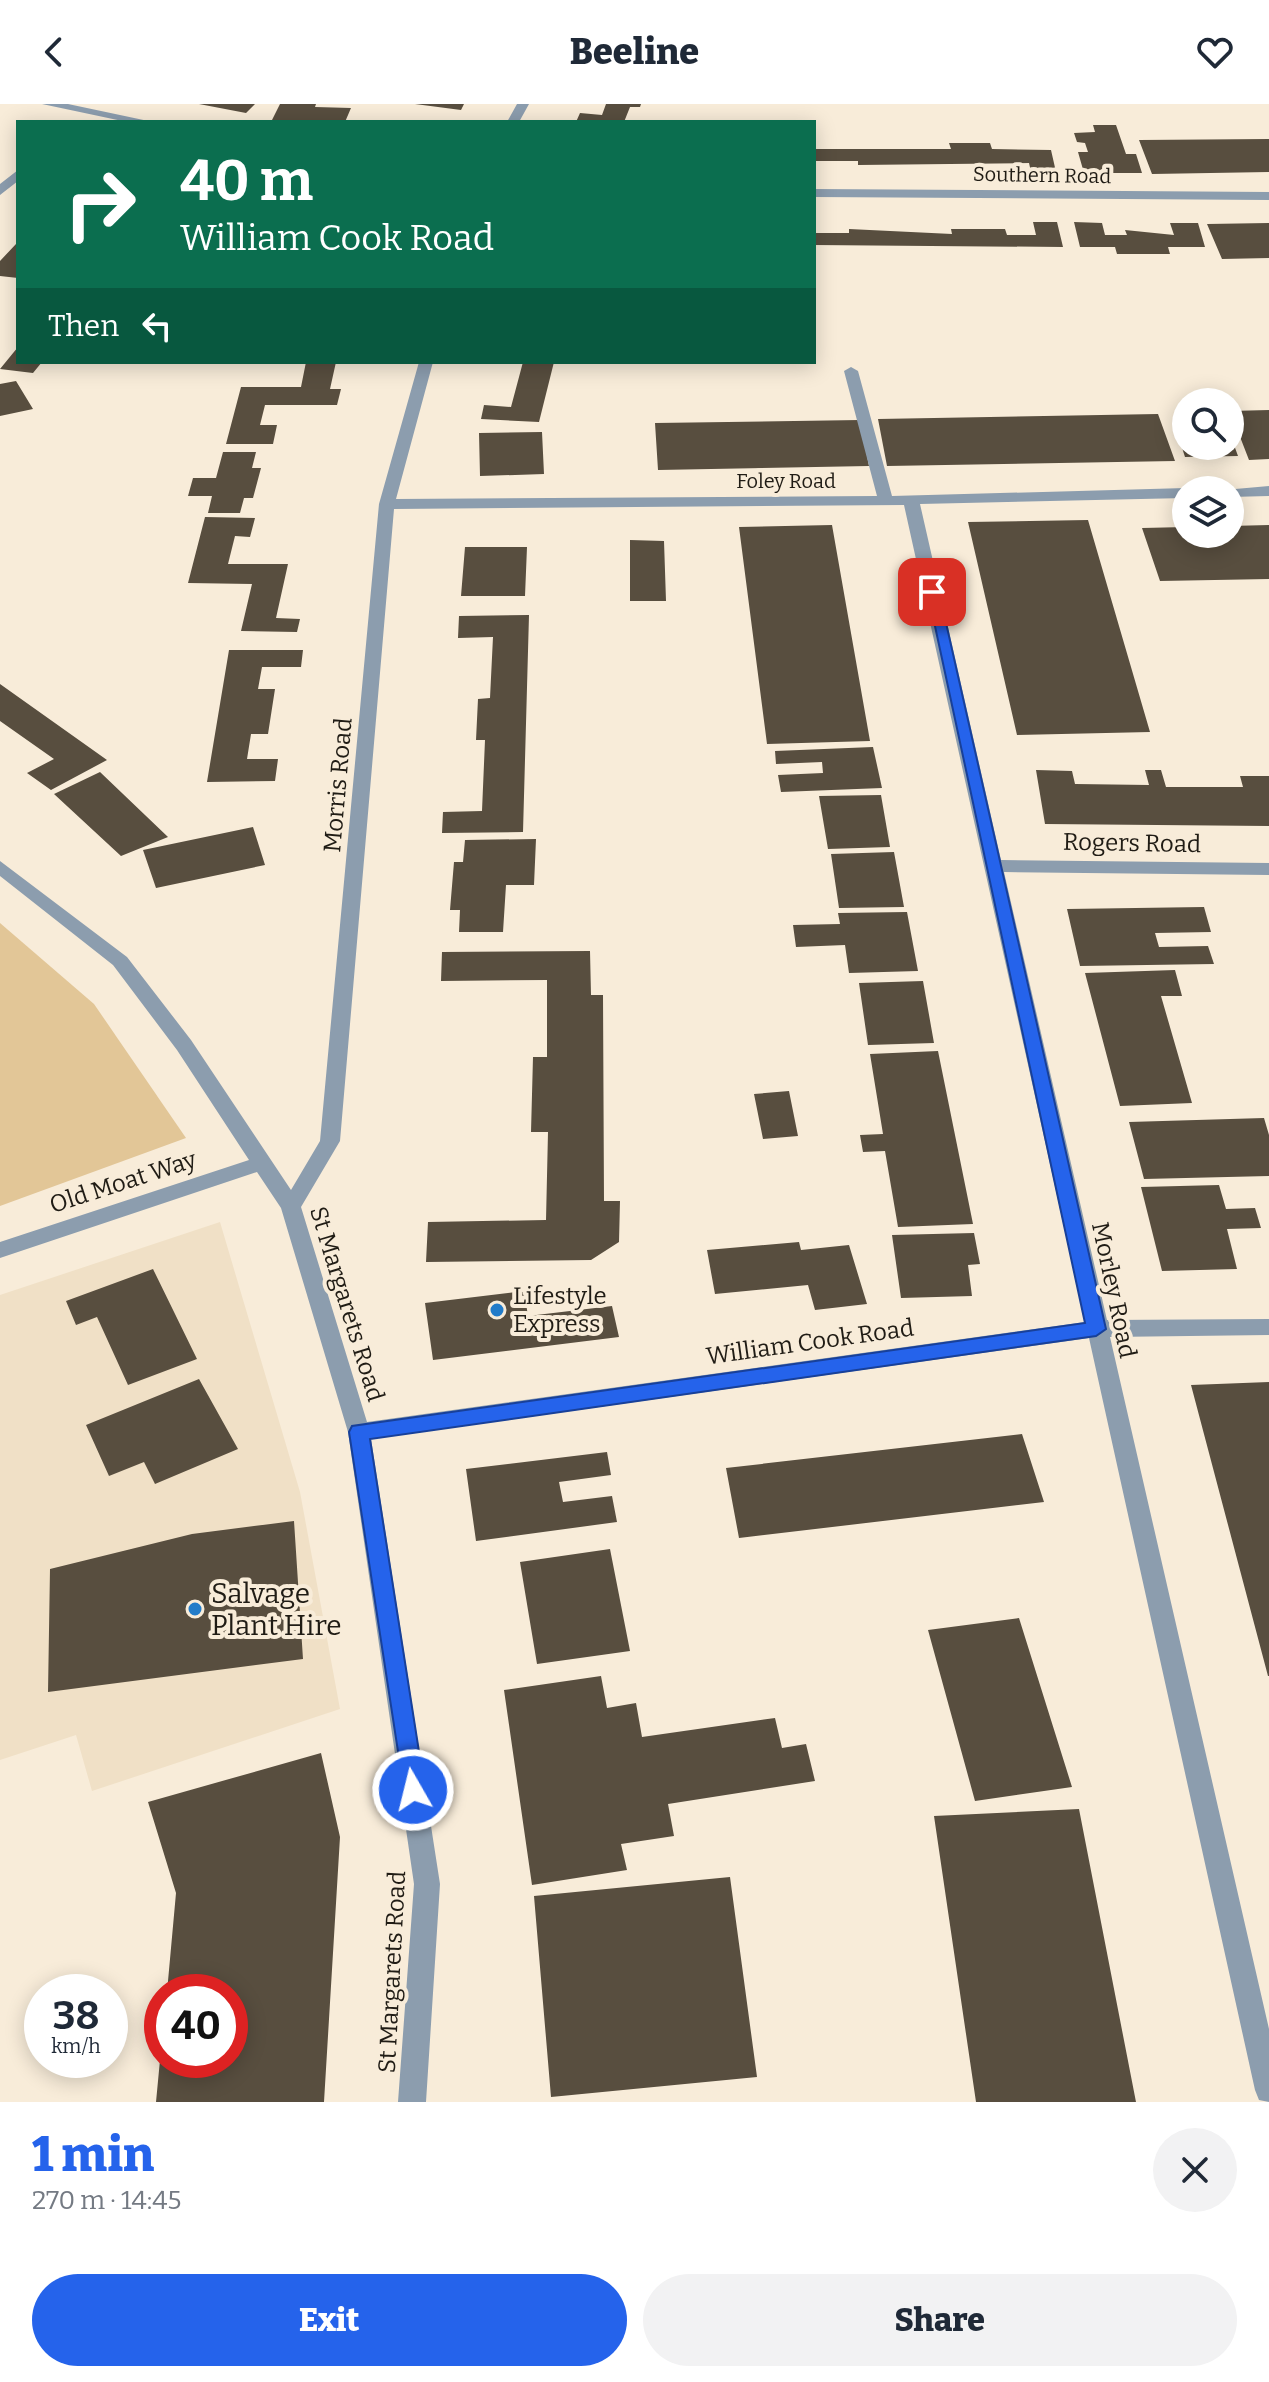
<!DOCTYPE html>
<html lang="en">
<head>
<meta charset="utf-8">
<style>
  body { margin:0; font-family:Bitter,serif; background:#f2f2f3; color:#1f2937; height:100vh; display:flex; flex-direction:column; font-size:30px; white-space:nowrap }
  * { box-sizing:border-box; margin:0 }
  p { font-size:26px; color:#747a83 }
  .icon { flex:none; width:44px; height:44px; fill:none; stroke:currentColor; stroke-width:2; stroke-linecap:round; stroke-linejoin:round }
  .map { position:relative; height:1998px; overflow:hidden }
  .sheet { display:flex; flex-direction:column; background:#fff; flex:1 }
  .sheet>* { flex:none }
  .hud { position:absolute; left:16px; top:16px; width:800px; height:244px; border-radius:0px; box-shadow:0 4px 20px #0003; background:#0b6e4f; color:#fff; overflow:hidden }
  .buttons { position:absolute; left:1172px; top:284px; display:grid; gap:16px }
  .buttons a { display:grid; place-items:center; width:72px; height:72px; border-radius:50%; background:#fff; box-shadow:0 4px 20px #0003; font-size:40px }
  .speed { position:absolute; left:24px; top:1870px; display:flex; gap:16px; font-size:40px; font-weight:700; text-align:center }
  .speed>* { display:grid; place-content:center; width:104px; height:104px; border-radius:50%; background:#fff; box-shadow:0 4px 20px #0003; line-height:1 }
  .speed small { font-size:20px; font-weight:400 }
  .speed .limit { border:12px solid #d22; background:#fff; color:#111 }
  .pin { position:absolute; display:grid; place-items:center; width:68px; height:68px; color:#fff; margin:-34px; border-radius:16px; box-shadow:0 4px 12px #0006 }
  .me { position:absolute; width:88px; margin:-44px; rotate:352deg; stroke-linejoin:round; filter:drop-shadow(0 0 6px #0008) }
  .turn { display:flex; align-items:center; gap:28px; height:168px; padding:0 32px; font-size:36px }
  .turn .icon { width:104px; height:104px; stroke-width:2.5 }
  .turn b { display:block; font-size:56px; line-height:68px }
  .then { display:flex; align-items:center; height:76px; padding:0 32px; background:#0003; gap:16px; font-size:30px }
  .round { display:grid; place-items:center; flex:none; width:84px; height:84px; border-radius:42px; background:#f2f2f3 }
  .headline { display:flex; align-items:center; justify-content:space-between; height:136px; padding:0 32px }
  h1 { font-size:48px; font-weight:800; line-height:60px; color:#2563eb }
  .button { display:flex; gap:16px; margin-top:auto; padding:16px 32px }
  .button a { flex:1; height:92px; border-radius:48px; background:#2563eb; color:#fff; font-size:32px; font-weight:800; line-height:92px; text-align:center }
  .button a+a { background:#f2f2f3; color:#1f2937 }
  header { display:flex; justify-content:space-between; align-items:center; height:104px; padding:0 32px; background:#fff; font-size:36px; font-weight:800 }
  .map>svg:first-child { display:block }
  .built { fill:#f0e0c6 }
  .green { fill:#e2c697 }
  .building { fill:#584e3f }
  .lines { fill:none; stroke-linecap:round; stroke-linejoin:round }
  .minor { fill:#8c9dae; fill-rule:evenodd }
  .route { fill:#2563eb; stroke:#184099; stroke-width:2 }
  .poi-dot { fill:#227cc9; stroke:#f8ecd9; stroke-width:3 }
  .labels { text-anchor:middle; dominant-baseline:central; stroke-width:8; stroke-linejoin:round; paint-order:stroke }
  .far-street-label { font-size:20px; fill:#201c15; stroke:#f8ecd9 }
  .street-label { font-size:24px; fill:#201c15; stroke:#f8ecd9 }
  .poi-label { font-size:24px; fill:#201c15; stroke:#f8ecd9; text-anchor:start }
  .near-poi-label { font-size:28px; fill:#201c15; stroke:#f8ecd9; text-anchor:start }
</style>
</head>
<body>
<header><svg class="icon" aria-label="back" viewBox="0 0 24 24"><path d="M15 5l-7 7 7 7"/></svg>Beeline<svg class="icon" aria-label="heart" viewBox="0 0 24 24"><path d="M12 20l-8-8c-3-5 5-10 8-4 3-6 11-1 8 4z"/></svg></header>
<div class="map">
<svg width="1269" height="1998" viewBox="0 0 1269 1998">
  <rect width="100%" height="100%" fill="#f8ecd9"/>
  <path class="built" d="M 220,1118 L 300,1388 L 340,1605 L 92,1687 L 76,1631 L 0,1656 L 0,1191 Z"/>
  <path class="green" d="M 0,819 L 94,900 L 186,1034 L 0,1102 Z"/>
  <path class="building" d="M 199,0 L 255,0 L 246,9 Z
    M 280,0 L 316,0 L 315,3 L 351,4 L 345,18 L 272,16 Z
    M 415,0 L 464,0 L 461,6 Z
    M 606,0 L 641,0 L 640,3 L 630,3 L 624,18 L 576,18 L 580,9 L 602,11 Z
    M 1093,21 L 1116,21 L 1126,50 L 1136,50 L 1142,69 L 1084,69 L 1078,48 L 1088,48 L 1085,39 L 1077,38 L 1074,29 L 1095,28 Z
    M 1269,35 L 1269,68 L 1152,70 L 1139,36 Z
    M 949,39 L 990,39 L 992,45 L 1051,46 L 1056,68 L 1031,68 L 1029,59 L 858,61 L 858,57 L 814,57 L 814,45 L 951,45 Z
    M 1033,118 L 1057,118 L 1063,143 L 814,141 L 814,129 L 849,129 L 849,125 L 952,130 L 951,125 L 1005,125 L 1007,131 L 1036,131 Z
    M 1074,118 L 1102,119 L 1105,131 L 1127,131 L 1125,126 L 1174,131 L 1170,119 L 1198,119 L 1205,143 L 1168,143 L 1170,150 L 1117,150 L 1115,143 L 1080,143 Z
    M 1269,119 L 1269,154 L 1222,155 L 1207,120 Z
    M 16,140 L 18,174 L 0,172 L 0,157 Z
    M 18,243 L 18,258 L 42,258 L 33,269 L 0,265 Z
    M 306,258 L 336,258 L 330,285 L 341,285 L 337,301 L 265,301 L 260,321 L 277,321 L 273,340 L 226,340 L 241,283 L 301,283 Z
    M 523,258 L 554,258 L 539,318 L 481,315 L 484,301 L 511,303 Z
    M 16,277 L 33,305 L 0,312 L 0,280 Z
    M 1193,288 L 1215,288 L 1219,298 L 1197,298 Z
    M 1269,306 L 1269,355 L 1249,356 L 1230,307 Z
    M 1158,310 L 1175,357 L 887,362 L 878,315 Z
    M 860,316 L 869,362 L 658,366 L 655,319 Z
    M 1175,322 L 1186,322 L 1186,342 L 1230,342 L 1230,330 L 1238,352 L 1185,353 Z
    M 542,328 L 544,370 L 480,372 L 479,329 Z
    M 223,348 L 256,348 L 252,364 L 261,364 L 253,394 L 244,394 L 240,409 L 208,409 L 212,392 L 188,392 L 193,374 L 216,374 Z
    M 205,413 L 255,414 L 250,433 L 235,432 L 228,460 L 288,460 L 276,514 L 300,515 L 297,528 L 241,527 L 252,480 L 188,479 Z
    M 1088,416 L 1150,628 L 1017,631 L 968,418 Z
    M 832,421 L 870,637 L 767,640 L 739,423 Z
    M 1269,421 L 1269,475 L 1160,477 L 1142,424 L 1186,423 L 1186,430 L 1230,430 L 1230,422 Z
    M 630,436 L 664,437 L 666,497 L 630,497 Z
    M 465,443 L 527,443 L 525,492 L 461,492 Z
    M 529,511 L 523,728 L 442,729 L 443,708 L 482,707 L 485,636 L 476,636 L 478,595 L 490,594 L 493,533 L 458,534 L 459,512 Z
    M 229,546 L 303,546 L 301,563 L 262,563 L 258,585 L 275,585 L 268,630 L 251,630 L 247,655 L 278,655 L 275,677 L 207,678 Z
    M 0,580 L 107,656 L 51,686 L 27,669 L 54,655 L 0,617 Z
    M 873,643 L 882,684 L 781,688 L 778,671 L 823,669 L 822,658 L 776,660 L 775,647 Z
    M 1036,666 L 1072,667 L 1075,680 L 1149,681 L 1145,666 L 1161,666 L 1166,683 L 1243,683 L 1240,672 L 1269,672 L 1269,722 L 1045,720 Z
    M 100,668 L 168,733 L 121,752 L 54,690 Z
    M 881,691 L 890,743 L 828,745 L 819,692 Z
    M 253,723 L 265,761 L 156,784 L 143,746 Z
    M 536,735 L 534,781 L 506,781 L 503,828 L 459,828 L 460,806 L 450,806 L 454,758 L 463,758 L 465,736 Z
    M 894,748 L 904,803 L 839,804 L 831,750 Z
    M 1204,803 L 1211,828 L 1155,829 L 1159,843 L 1208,842 L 1214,860 L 1080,862 L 1067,805 Z
    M 907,808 L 918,867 L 849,869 L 845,841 L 796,843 L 793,821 L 840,820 L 838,809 Z
    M 590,847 L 591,891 L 603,891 L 604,1097 L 620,1097 L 619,1138 L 591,1156 L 426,1158 L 428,1118 L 546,1116 L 548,1028 L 531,1028 L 533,953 L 547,953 L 547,876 L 441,877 L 442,848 Z
    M 1175,866 L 1182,892 L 1161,892 L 1192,999 L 1120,1002 L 1085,869 Z
    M 923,877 L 934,939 L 868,941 L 859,879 Z
    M 938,947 L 973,1120 L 898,1123 L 885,1047 L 863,1048 L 860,1031 L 883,1030 L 870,950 Z
    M 789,987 L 798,1032 L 763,1035 L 754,990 Z
    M 1264,1014 L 1269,1031 L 1269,1072 L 1144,1075 L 1129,1018 Z
    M 1219,1081 L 1226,1105 L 1255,1104 L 1261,1124 L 1227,1125 L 1237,1165 L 1162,1167 L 1141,1083 Z
    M 974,1129 L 980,1160 L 968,1161 L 972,1192 L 901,1194 L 892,1131 Z
    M 799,1138 L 801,1146 L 849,1141 L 867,1200 L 815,1206 L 808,1181 L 715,1190 L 707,1146 Z
    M 153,1165 L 197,1255 L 128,1281 L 97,1213 L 76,1221 L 66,1197 Z
    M 524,1187 L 528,1212 L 612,1202 L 619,1233 L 433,1256 L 425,1199 Z
    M 199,1275 L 238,1345 L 155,1380 L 144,1358 L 109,1372 L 86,1321 Z
    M 1269,1278 L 1269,1572 L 1268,1572 L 1191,1281 Z
    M 1022,1330 L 1044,1398 L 739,1434 L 726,1364 Z
    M 607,1348 L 611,1371 L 559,1378 L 563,1398 L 612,1392 L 617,1418 L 476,1437 L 466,1365 Z
    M 294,1417 L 303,1555 L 48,1588 L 50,1465 L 192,1430 Z
    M 610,1445 L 630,1547 L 537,1560 L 520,1458 Z
    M 1019,1514 L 1072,1683 L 975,1697 L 928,1526 Z
    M 601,1572 L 607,1604 L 636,1599 L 642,1633 L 775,1614 L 782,1644 L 806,1640 L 815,1677 L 668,1700 L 674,1732 L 621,1740 L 627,1766 L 532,1781 L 504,1586 Z
    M 321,1649 L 340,1733 L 324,1998 L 156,1998 L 160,1956 L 230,1956 L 230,1888 L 167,1888 L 176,1789 L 148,1698 Z
    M 1079,1705 L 1136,1998 L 976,1998 L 934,1712 Z
    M 730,1773 L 757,1973 L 551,1993 L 534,1792 Z"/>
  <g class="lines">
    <path class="minor" d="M 42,0 L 68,0 L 153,18 L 127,18 Z
      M 517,0 L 529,0 L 519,18 L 507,18 Z
      M 18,66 L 18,77 L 0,91 L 0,80 Z
      M 814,85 L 1269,88 L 1269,96 L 814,93 Z
      M 419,258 L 433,258 L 396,395 L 877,392 L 844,267 L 851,263 L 858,267 L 892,392 L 1186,384 L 1191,386 L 1186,386 L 1186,394 L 920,400 L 1001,756 L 1269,759 L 1269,771 L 1004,768 L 1107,1216 L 1269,1215 L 1269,1231 L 1110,1233 L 1269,1925 L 1269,1998 L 1259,1996 L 1255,1986 L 1089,1234 L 371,1335 L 440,1780 L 426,1998 L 398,1998 L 414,1780 L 348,1328 L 281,1104 L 257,1068 L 0,1154 L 0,1138 L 249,1056 L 177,946 L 113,861 L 0,772 L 0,757 L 127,853 L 191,936 L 291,1086 L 320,1037 L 379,400 ZM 904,401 L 1085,1218 L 367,1318 L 301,1103 L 340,1037 L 394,405 Z
      M 1269,382 L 1269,392 L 1230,393 L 1230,386 L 1224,386 Z"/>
  </g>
  <path class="route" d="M 927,485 L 939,488 L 1106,1225 L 1096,1232 L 370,1335 L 425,1686 L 421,1693 L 413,1696 L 405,1693 L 349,1328 L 352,1322 L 1085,1219 Z"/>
  <g class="poi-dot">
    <circle cx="497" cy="1206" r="8"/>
    <circle cx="195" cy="1505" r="8"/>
  </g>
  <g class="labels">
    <g class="far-street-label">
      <text transform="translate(1042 71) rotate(1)">Southern Road</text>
      <text x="786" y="377">Foley Road</text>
    </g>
    <g class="street-label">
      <text transform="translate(338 681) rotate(-85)">Morris Road</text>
      <text transform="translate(1132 739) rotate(1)">Rogers Road</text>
      <text transform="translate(123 1078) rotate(-18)">Old Moat Way</text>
      <text transform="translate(1114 1186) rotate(78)">Morley Road</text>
      <text transform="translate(347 1200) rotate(73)">St Margarets Road</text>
      <text transform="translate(810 1238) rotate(-8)">William Cook Road</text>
      <text transform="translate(392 1868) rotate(-87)">St Margarets Road</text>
    </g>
    <g class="poi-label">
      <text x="513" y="1192">Lifestyle<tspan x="513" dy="28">Express</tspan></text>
    </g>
    <g class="near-poi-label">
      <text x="211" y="1489">Salvage<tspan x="211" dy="32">Plant Hire</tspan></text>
    </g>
  </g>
</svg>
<div class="buttons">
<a><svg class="icon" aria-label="search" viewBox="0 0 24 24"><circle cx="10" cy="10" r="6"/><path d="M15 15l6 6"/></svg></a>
<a><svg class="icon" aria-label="layers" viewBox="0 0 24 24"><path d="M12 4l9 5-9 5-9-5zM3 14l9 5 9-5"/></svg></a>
</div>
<div class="speed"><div>38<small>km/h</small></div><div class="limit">40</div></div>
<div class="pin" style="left:932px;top:488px;background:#d93025"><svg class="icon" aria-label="arrive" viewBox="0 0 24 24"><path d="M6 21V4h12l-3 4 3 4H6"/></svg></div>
<svg class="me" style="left:413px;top:1686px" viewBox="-20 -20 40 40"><circle r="17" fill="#2563eb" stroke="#fff" stroke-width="3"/><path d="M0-11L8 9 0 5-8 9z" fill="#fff"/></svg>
<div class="hud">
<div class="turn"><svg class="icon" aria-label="right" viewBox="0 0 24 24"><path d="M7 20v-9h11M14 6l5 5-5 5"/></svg><div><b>40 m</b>William Cook Road</div></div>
<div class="then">Then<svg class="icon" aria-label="left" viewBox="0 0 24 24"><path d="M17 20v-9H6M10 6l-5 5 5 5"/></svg></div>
</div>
</div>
<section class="sheet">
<div class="headline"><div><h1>1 min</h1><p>270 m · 14:45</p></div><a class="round"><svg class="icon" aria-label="close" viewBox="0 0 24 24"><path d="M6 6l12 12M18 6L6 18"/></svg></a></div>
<div class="button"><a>Exit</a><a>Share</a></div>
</section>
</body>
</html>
